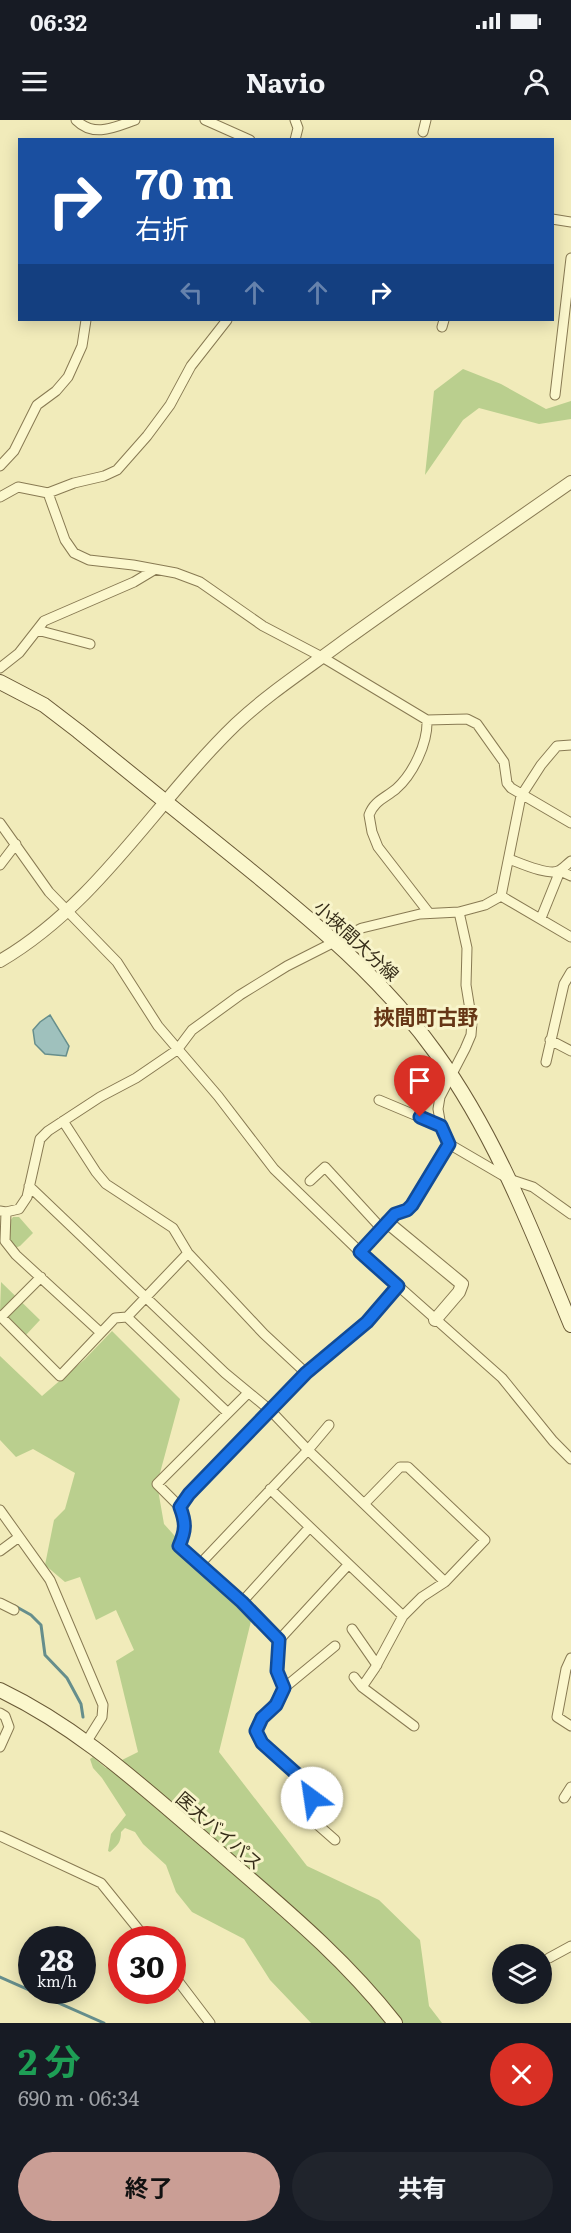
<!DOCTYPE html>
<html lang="ja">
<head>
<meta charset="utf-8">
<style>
  body { margin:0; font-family:Literata,"Noto Sans JP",serif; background:#20242c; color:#f1f3f6; height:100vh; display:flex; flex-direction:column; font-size:22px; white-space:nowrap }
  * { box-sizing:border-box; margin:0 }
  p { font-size:20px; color:#9ea1a6 }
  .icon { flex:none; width:33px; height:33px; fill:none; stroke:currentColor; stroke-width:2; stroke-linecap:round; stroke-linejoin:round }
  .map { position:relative; height:1903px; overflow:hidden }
  .panel { display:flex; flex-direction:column; background:#171b24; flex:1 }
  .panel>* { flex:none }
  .hud { position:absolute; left:18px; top:18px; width:536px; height:183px; border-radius:0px; box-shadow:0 3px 15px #0003; background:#1a4fa0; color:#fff; overflow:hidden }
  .controls { position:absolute; left:492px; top:1824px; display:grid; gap:12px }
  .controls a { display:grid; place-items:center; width:60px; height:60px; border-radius:50%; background:#171b24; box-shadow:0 3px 15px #0003; font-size:30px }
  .speed { position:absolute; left:18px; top:1806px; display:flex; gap:12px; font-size:30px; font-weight:700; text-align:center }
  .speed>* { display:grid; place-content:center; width:78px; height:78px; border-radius:50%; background:#171b24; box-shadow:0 3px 15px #0003; line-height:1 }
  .speed small { font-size:15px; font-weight:400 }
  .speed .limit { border:9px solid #d22; background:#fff; color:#111 }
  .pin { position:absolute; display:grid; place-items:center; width:51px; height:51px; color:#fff; margin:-62px -26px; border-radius:50% 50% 50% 0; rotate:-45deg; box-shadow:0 0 6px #0007 }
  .pin .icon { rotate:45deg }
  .me { position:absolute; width:66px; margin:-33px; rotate:329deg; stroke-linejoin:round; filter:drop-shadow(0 0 4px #0008) }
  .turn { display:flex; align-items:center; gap:21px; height:126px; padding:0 18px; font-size:27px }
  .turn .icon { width:78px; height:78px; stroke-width:2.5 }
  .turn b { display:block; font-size:42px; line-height:51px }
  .lanes { display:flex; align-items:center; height:57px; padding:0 18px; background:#0003; justify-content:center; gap:30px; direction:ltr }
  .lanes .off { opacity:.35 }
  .round { display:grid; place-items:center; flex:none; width:63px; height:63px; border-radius:32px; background:#20242c }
  .overview { display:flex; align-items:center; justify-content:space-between; height:102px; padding:0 18px }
  h1 { font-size:36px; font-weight:700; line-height:45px; color:#1e9e55 }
  .button { display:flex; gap:12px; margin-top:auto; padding:12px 18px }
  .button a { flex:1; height:69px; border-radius:36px; background:#ca9e95; color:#111; font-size:24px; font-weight:700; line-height:69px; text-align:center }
  .button a+a { background:#20242c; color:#f1f3f6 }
  .status { display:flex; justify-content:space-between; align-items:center; height:42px; padding:0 30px; background:#171b24; direction:ltr }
  .status svg { height:16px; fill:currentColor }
  header { display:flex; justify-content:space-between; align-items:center; height:78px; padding:0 18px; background:#171b24; font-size:27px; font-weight:700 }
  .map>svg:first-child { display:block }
  .green { fill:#bacf8e }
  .water { fill:#9fc1bd; stroke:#668e8c; stroke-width:1.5 }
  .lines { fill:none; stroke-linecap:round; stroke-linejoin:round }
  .stream { stroke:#668e8c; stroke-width:3 }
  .minor-casing { stroke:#887a53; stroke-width:11 }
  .tertiary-casing { stroke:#887a53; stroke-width:14 }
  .secondary-casing { stroke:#6a5a37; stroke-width:16 }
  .minor { stroke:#fbf7cd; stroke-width:9 }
  .tertiary { stroke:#fbf7cd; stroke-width:12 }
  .secondary { stroke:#fbf7cd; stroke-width:14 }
  .route-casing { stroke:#114b97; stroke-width:15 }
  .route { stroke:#1a73e8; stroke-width:10 }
  .labels { text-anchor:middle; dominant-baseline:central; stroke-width:6; stroke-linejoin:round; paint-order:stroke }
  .street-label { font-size:18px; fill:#362d19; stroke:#f8f4ca }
  .quarter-label { font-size:21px; font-weight:bold; fill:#663616; stroke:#f8f4ca }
</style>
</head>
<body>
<div class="status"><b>06:32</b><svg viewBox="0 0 49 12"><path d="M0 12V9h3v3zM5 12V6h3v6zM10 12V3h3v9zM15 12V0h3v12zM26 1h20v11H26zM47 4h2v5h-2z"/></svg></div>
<header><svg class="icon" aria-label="menu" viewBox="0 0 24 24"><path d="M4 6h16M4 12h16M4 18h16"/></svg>Navio<svg class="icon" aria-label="person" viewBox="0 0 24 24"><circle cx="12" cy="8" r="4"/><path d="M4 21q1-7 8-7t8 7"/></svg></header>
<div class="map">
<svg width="571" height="1903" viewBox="0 0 571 1903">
  <rect width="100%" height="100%" fill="#f1ebba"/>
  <path class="green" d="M 463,249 L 501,264 L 546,289 L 571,281 L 571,299 L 539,304 L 479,288 L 463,300 L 425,355 L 434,271 Z
    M 13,1097 L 19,1097 L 33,1113 L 20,1126 L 15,1128 L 9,1121 L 10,1101 Z
    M 1,1162 L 40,1200 L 25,1216 L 0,1191 Z
    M 112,1211 L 180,1279 L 157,1364 L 164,1404 L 200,1444 L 253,1493 L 219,1632 L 307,1746 L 379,1780 L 420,1820 L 429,1886 L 442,1903 L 311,1903 L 270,1860 L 244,1819 L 192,1792 L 176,1772 L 166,1745 L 143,1724 L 135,1712 L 125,1708 L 121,1712 C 121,1722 118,1725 110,1732 L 108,1731 L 111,1714 L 126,1695 L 102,1658 L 93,1648 L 90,1639 L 93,1637 L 106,1648 L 138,1632 L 116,1541 L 134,1530 L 116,1490 L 96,1500 L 80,1457 L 65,1462 L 45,1445 L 54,1400 L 65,1389 L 75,1353 L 33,1329 L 16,1337 L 0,1320 L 0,1236 L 42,1276 L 85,1239 Z"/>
  <path class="water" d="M 50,895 L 69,926 L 66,936 L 45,934 L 35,924 L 33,910 L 40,902 Z"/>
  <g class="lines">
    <path class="stream" d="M 15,1486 L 31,1495 L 41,1505 L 45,1535 L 67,1558 L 81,1584 L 83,1597
      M 0,1857 L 104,1903"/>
    <defs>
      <path id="minor" d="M 76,0 C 94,18 115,7 135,0
        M 205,0 L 250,20
        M 295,0 L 298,8 L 295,20
        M 423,12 L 426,0
        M 552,99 L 571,102
        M 442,207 L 444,200
        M 555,275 L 571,138
        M 0,346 L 14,331 L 37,285 L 56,271 L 68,257 L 82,226 L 86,200
        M 48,373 L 65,420 L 74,433 L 89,440 L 133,445 L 176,453 L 200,462 L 263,506 L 322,537 L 427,600 L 467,599 L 477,604 L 504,642 L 507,663 L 511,668 L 571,703
        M 0,377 L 18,367 L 48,373 L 74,363 L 104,356 L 117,350 L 147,316 L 170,285 L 191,246 L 227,200
        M 37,510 L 90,524
        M 0,548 L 19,533 L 44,501 L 134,462 L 154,450
        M 427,600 C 428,623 413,654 396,669 C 385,678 374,681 369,695 L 372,712 L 378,727 L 429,793
        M 0,703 L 49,772 L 117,842 L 158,906 L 218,976 L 274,1049 L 360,1132 L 502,1258 L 553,1321 L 571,1339
        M 509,739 C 520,743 550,757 560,750 C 564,748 567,744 571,741
        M 0,745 L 16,724
        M 501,776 L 571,817
        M 459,792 L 467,828 L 466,865 L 472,902 L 471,915 L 465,929 L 440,977 L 438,989 L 441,1006 L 449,1024 L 509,1059 L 533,1067 L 571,1094
        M 541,798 L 560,751 L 571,756
        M 550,920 L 571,931
        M 546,942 L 564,864 L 571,852
        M 379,980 L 441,1006
        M 63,1001 L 96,1052 L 106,1064 L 173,1108 L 188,1133 L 264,1214 L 306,1253
        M 310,1061 L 325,1047 L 381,1108
        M 29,1066 L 225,1253 L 271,1291 L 308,1330 L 445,1462
        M 0,1091 L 6,1092 L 19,1089 L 27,1077 L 40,1019 L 48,1011 L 100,977 L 136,958 L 177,930 L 192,910 L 240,875 L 287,846 L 362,808 L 420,794 L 459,792 L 485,785 L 501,776 L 521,676 L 541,645 L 557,626 L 571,625
        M 6,1092 L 5,1121 L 16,1135 L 100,1212
        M 360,1132 L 395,1094 L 407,1090 L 412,1085 L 449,1024
        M 0,1196 L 60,1256 L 115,1198 L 127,1197 L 188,1133
        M 1,1197 L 41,1157
        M 127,1197 L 228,1293
        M 329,1305 L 308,1330 L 200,1444 L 242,1482 L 279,1520 L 277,1551 L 284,1568 C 275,1586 264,1594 256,1611 L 262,1623 L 309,1665 C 315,1677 307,1681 307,1692 L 310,1698 L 335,1720
        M 270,1369 L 403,1496
        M 180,1387 L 157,1364 L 248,1273
        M 0,1390 L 50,1460 L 103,1585 L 102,1597 L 87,1621
        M 0,1431 L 19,1417
        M 200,1444 L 179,1426 C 186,1410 186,1403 180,1387 L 189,1374 L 306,1253 L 367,1202 L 398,1166
        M 242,1482 L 309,1408
        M 0,1483 L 14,1490
        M 352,1509 L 377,1545
        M 279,1520 L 348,1445
        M 571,1538 L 566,1549 L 557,1597 L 571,1606
        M 354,1557 L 362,1567 L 414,1606
        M 362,1567 L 375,1548 L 403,1496 L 422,1477 L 445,1462 L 485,1420 L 408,1347 L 400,1347 L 364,1384
        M 284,1568 L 335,1526
        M 0,1593 L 5,1596 L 9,1607 L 0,1627
        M 564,1678 L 571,1667
        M 0,1716 L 101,1763 L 147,1820
        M 549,1838 L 571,1826
        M 172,1853 L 210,1903"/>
      <path id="tertiary" d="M 0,841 C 99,783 155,682 236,604 C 269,573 308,548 344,521 C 419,467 495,415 571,362
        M 387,1102 L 462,1164 L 459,1172 L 435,1200"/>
      <path id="secondary" d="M 0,562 L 44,585 L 78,611 C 134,656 189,701 245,746 C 315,803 383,859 436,933 C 496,1016 532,1111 571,1205
        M 0,1570 C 83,1610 142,1667 212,1726 C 276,1782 342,1835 395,1903"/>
    </defs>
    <use href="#minor" class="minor-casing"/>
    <use href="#tertiary" class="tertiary-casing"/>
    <use href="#secondary" class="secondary-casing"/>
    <use href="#minor" class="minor"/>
    <use href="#tertiary" class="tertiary"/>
    <use href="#secondary" class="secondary"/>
  </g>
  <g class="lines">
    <defs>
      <path id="route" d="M 312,1678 L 313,1672 L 309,1665 L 262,1623 L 256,1611 L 262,1598 L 276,1585 L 284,1568 L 277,1551 L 279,1520 L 242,1482 L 179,1426 C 186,1410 186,1403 180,1387 L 189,1374 L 306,1253 L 367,1202 L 398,1166 L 360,1132 L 395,1094 L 407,1090 L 412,1085 L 449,1024 L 441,1006 L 420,997"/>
    </defs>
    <use href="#route" class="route-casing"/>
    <use href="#route" class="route"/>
  </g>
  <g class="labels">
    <g class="street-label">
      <text transform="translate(357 820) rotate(43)">小挾間大分線</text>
      <text transform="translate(220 1710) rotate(41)">医大バイパス</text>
    </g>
    <g class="quarter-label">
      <text x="426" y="895">挾間町古野</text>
    </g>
  </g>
</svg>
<div class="controls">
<a><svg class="icon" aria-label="layers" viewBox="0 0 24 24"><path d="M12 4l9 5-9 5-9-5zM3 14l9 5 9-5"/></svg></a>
</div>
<div class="speed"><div>28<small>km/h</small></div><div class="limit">30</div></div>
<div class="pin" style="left:420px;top:997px;background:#d93025"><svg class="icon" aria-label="arrive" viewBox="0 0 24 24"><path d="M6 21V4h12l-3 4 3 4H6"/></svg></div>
<svg class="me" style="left:312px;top:1678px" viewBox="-20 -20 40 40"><circle r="19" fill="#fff"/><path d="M0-13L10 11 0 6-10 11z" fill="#1a73e8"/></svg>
<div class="hud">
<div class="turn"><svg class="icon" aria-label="right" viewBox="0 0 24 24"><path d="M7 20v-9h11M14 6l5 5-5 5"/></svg><div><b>70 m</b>右折</div></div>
<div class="lanes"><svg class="icon off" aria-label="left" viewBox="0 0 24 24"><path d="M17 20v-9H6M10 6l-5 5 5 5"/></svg><svg class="icon off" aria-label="ahead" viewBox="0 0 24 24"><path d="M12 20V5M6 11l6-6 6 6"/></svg><svg class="icon off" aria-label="ahead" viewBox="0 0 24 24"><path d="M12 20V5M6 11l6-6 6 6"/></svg><svg class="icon" aria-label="right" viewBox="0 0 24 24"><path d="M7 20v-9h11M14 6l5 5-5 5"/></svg></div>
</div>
</div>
<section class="panel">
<div class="overview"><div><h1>2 分</h1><p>690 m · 06:34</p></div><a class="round" style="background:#d93025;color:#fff"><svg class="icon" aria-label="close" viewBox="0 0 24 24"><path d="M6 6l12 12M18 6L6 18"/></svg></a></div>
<div class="button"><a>終了</a><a>共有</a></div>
</section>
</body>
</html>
